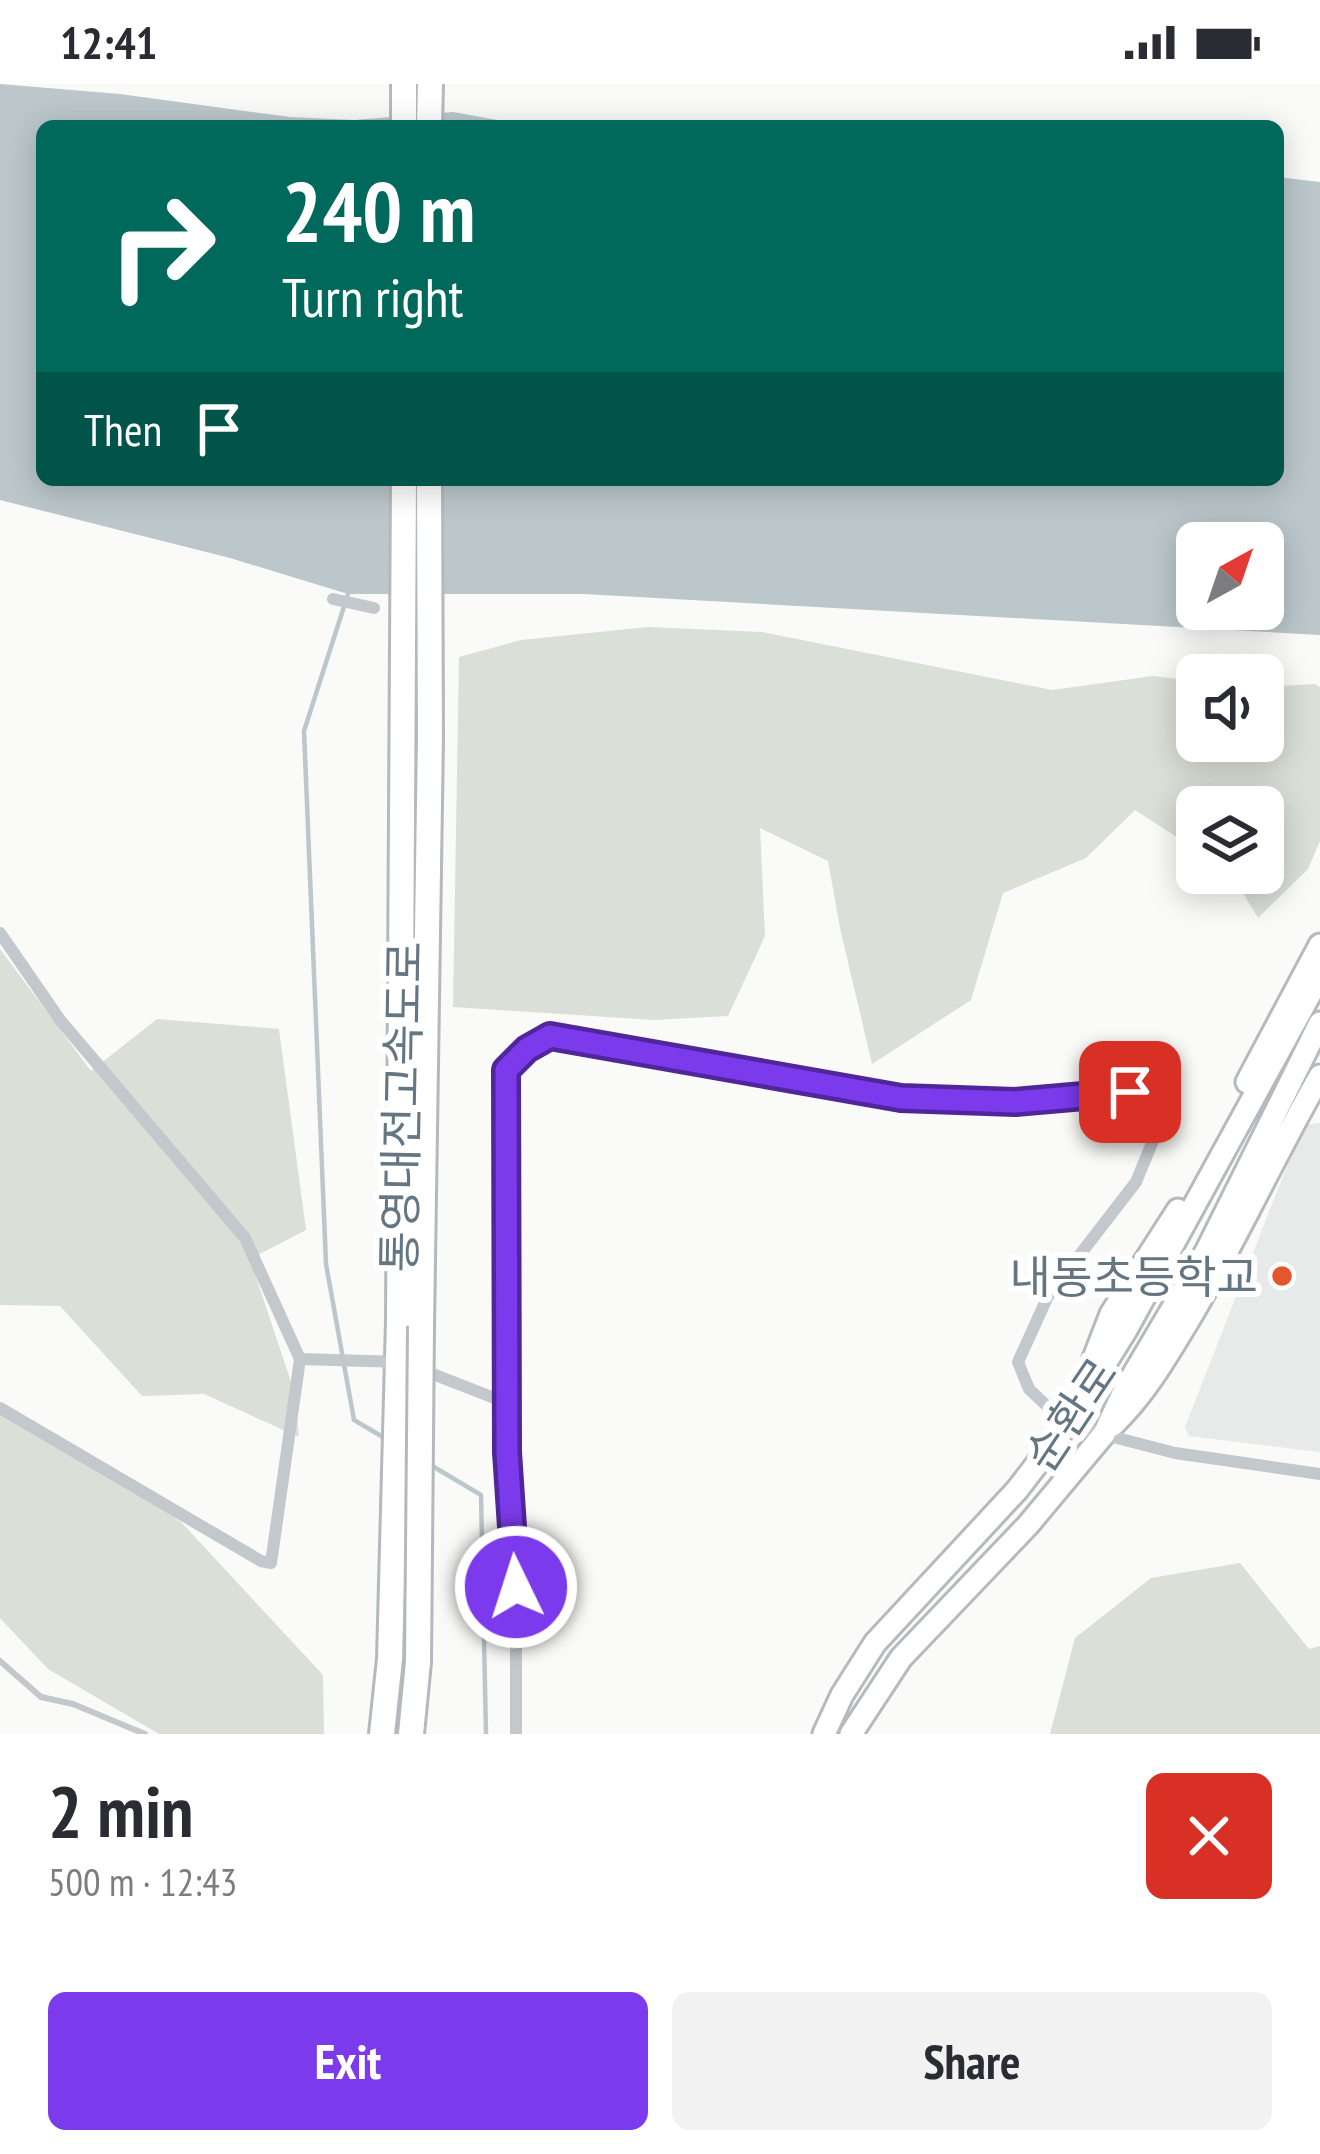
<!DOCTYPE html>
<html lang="en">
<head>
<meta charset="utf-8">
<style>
  body { margin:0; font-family:"PT Sans Narrow","Noto Sans KR",sans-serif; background:#f2f2f3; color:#2b2b33; height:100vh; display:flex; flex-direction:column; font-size:45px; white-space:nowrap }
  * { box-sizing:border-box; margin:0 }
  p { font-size:39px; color:#7c7c81 }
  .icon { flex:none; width:66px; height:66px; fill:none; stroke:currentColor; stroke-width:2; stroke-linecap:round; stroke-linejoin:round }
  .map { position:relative; height:1650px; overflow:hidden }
  .sheet { display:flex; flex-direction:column; background:#fff; flex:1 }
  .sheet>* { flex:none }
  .banner { position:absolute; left:36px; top:36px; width:1248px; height:366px; border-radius:18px; box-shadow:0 6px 30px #0003; background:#00695c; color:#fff; overflow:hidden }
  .needle { width:78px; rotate:40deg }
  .controls { position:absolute; left:1176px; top:438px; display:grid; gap:24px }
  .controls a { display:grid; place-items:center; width:108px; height:108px; border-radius:18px; background:#fff; box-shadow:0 6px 30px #0003; font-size:60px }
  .pin { position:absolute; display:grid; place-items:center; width:102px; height:102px; color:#fff; margin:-51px; border-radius:24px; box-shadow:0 6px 18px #0006 }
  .me { position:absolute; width:132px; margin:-66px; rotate:356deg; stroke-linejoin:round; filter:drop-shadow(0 0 9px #0008) }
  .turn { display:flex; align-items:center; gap:42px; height:252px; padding:0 48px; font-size:54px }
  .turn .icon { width:156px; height:156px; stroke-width:2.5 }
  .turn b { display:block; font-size:84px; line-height:102px }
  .then { display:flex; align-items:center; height:114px; padding:0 48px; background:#0003; gap:24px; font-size:45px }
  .round { display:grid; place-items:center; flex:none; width:126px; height:126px; border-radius:18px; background:#f2f2f3 }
  .headline { display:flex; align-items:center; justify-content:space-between; height:204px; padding:0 48px }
  h1 { font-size:72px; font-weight:800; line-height:90px }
  .cta { display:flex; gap:24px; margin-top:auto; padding:24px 48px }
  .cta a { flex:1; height:138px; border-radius:18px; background:#7c3aed; color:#fff; font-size:48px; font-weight:800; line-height:138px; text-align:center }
  .cta a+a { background:#f2f2f3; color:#2b2b33 }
  .status { display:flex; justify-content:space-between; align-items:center; height:84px; padding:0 60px; background:#fff; direction:ltr }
  .status svg { height:33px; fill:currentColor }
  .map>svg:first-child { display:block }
  .built { fill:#e8e9e9 }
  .green { fill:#dadfd7 }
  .water { fill:#bbc7cb; fill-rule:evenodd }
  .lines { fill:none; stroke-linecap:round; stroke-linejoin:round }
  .stream { stroke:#bbc7cb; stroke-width:4.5 }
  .primary-casing { stroke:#b5babe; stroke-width:27 }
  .motorway-casing { stroke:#b4b9bd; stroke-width:30 }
  .service { stroke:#c3c8cc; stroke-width:6 }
  .minor { stroke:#c3c8cc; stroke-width:12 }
  .primary { stroke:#fff; stroke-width:21 }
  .motorway { stroke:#fff; stroke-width:24 }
  .motorway-bridge-casing { stroke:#b4b9bd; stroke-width:30; stroke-linecap:butt }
  .motorway-bridge { stroke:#fff; stroke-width:24 }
  .route-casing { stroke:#51269a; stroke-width:30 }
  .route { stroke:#7c3aed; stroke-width:21 }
  .poi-dot { fill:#e4572e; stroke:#fff; stroke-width:4.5 }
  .labels { text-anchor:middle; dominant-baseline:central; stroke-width:12; stroke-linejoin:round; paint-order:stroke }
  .street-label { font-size:45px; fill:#657683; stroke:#fff }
  .poi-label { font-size:45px; fill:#657683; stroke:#fff; text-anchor:end }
</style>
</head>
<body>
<div class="status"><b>12:41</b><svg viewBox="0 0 49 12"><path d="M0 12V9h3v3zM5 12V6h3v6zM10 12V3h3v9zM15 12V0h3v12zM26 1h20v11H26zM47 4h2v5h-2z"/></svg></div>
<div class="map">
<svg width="1320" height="1650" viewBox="0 0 1320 1650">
  <rect width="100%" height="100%" fill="#fafaf8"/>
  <path class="built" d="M 1320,1039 L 1320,1368 L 1189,1352 L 1185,1343 L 1303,1041 Z"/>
  <path class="green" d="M 648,543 L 762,548 L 1052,606 L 1153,592 L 1197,597 L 1197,657 L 1263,657 L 1263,603 L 1315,600 L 1320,603 L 1320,757 L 1308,785 L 1258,834 L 1231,789 L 1263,789 L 1263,723 L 1197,723 L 1197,766 L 1135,726 L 1086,774 L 1003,809 L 971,916 L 872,980 L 840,844 L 828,777 L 760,744 L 765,852 L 728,932 L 654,936 L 453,923 L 459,573 L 521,556 Z
    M 0,865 L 91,987 L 157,935 L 279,945 L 306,1146 L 250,1175 L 294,1307 L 299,1353 L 204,1310 L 142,1312 L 60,1222 L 0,1221 Z
    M 0,1321 L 65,1358 L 181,1438 L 323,1591 L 324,1650 L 159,1650 L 48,1585 L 0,1534 Z
    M 1240,1479 L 1309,1565 L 1320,1562 L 1320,1650 L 1050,1650 L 1075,1554 L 1151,1494 Z"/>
  <path class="water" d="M 0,0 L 120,10 L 290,33 L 354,36 L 453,28 L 530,42 L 42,42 L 42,396 L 1278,396 L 1278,93 L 1320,98 L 1320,551 L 583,510 L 348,510 L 230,474 L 0,416 ZM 1197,459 L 1263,459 L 1263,525 L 1197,525 Z"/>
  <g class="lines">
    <path class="stream" d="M 348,510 L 304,647 L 326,1180 L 354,1336 L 388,1356
      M 429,1380 L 481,1411 L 486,1650"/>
    <defs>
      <path id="primary" d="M 1247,998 L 1320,861
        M 1089,1287 L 1111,1230 L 1178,1126
        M 1113,1341 C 1145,1310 1165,1275 1188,1237 C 1236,1157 1274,1072 1320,992
        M 824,1650 L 842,1611 L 875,1559 L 1017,1406 L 1067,1341 L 1126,1246 L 1320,892
        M 851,1650 L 901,1574 L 1028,1441 L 1104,1350 L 1126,1303 L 1207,1166 L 1320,939"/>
      <path id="motorway" d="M 404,42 L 404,0
        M 429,42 L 430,0
        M 421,1242 L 430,653 L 429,396
        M 382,1650 L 390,1575 L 399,1237 L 404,396
        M 411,1650 L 418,1578"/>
    </defs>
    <use href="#primary" class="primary-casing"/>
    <use href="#motorway" class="motorway-casing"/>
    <path class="service" d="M 0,1577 L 41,1613 L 73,1620 L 145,1650"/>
    <path class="minor" d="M 333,515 L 374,524
      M 0,849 L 60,936 L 245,1154 L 300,1275 L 271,1479 L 261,1477 L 0,1324
      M 300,1275 L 401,1278
      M 420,1285 L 507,1319
      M 516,1650 L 516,1503 L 507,1368 L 507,986 L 527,965 L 550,952 L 901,1014 L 1015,1017 L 1130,1008 L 1152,1016 L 1157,1047 L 1136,1098 L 1048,1212 L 1018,1278 L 1029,1305 L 1067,1341 L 1175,1369 L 1320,1390"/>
    <use href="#primary" class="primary"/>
    <use href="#motorway" class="motorway"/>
    <defs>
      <path id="motorway-bridge" d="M 418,1578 L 421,1242"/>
    </defs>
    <use href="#motorway-bridge" class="motorway-bridge-casing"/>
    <use href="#motorway-bridge" class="motorway-bridge"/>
  </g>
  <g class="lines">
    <defs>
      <path id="route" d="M 516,1503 L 507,1368 L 506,986 L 527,965 L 550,952 L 901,1014 L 1015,1018 L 1130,1008"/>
    </defs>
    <use href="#route" class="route-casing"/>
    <use href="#route" class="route"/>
  </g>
  <circle class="poi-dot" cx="1282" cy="1192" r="12"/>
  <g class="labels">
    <g class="street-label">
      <text transform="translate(401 1023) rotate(-89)">통영대전고속도로</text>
      <text transform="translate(1070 1330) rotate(-56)">순환로</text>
    </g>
    <g class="poi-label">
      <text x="1258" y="1192">내동초등학교</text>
    </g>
  </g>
</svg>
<div class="controls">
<a><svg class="needle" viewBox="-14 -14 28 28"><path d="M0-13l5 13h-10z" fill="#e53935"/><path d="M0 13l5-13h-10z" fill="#7c7c81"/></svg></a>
<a><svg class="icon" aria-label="sound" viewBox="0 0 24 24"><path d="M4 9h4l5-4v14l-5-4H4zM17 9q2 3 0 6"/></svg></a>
<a><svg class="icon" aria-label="layers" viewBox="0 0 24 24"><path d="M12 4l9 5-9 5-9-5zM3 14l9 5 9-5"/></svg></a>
</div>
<div class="pin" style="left:1130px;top:1008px;background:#d93025"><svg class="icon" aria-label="arrive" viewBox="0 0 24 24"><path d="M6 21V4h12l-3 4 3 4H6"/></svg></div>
<svg class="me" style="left:516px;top:1503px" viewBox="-20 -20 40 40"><circle r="17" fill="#7c3aed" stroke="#fff" stroke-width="3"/><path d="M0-11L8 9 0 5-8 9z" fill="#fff"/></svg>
<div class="banner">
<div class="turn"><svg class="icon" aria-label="right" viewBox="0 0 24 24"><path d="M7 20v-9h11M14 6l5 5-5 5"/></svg><div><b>240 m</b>Turn right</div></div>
<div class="then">Then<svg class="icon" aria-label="arrive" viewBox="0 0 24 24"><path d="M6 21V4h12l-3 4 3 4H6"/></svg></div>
</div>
</div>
<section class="sheet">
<div class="headline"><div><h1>2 min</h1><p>500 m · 12:43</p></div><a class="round" style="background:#d93025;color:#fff"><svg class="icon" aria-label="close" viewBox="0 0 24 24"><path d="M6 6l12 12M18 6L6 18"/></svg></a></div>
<div class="cta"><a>Exit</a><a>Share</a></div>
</section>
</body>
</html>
